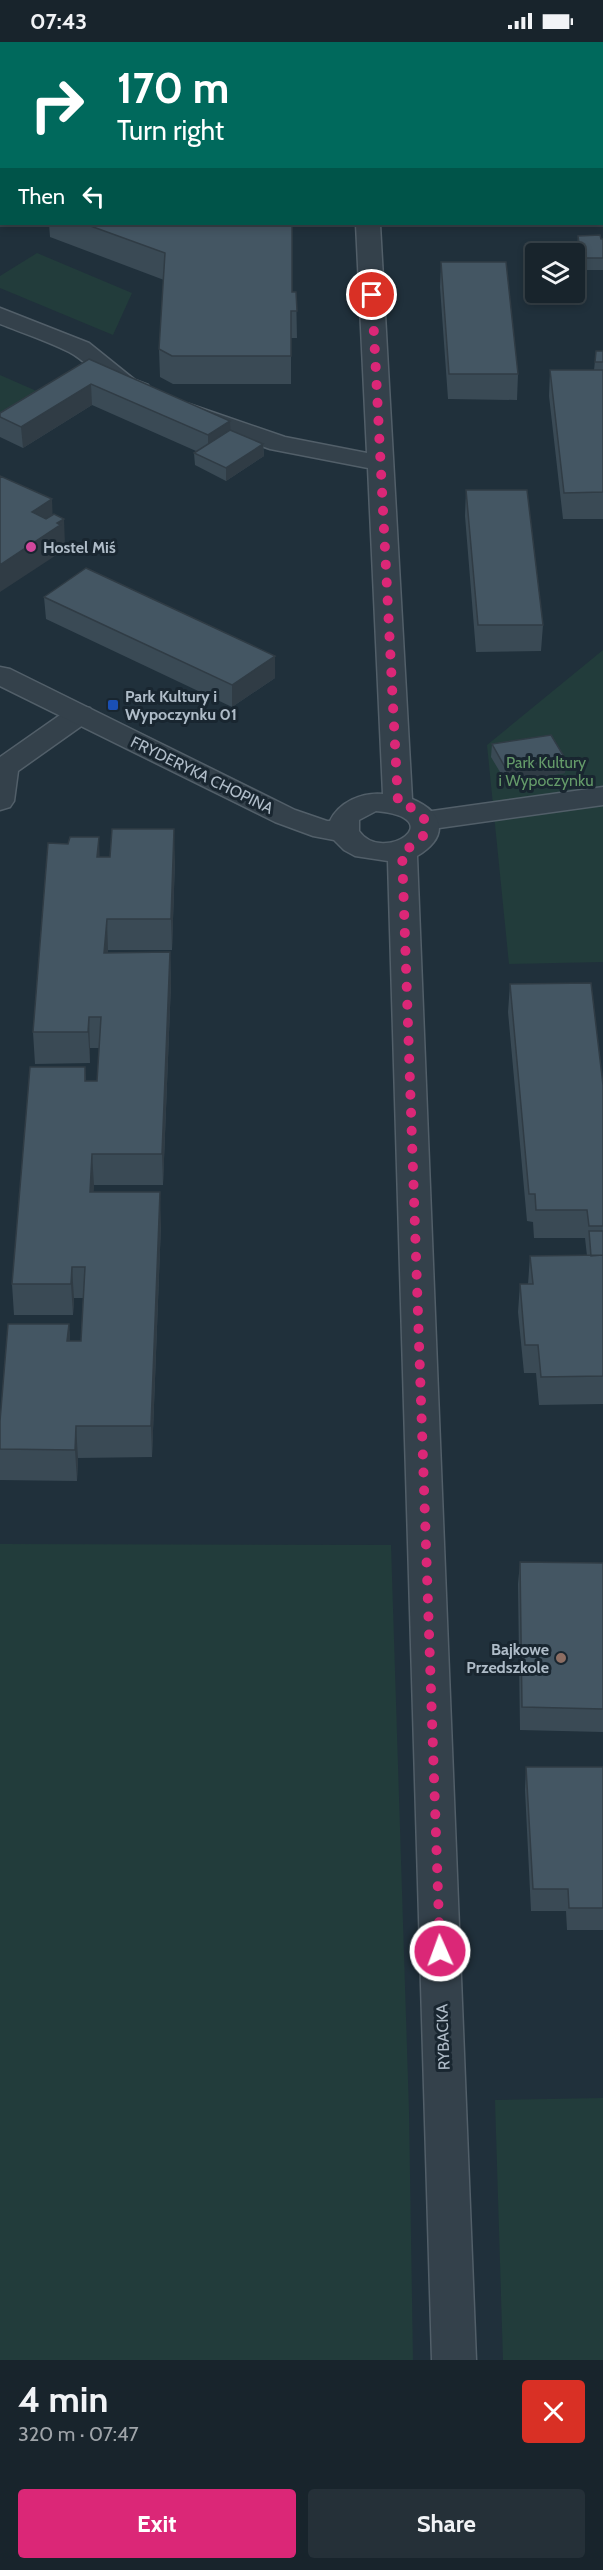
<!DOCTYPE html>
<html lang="en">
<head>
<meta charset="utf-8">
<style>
  body { margin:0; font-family:Cabin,sans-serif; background:#253038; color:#f1f3f6; height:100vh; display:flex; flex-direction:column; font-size:22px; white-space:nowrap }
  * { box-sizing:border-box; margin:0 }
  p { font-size:20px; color:#9fa4a9 }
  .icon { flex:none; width:33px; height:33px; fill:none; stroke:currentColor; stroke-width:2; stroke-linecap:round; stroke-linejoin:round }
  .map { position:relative; height:2318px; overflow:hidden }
  .panel { display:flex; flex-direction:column; background:#18242c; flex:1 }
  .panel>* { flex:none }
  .hud { position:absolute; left:0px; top:0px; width:603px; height:183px; box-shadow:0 3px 9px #0003,0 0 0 2px #364148; background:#00695c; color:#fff; overflow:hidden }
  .tools { position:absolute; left:525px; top:201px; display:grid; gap:12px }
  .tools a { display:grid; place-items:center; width:60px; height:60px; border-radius:6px; background:#18242c; box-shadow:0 3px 9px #0003,0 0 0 2px #364148; font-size:30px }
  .pin { position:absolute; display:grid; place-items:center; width:51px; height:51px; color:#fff; margin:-26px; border:3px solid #fff; border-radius:50%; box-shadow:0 2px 6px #0007 }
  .me { position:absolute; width:66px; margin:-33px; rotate:358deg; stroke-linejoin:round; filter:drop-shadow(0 0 4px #0008) }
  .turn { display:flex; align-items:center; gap:21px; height:126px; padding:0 18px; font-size:27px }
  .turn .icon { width:78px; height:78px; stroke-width:2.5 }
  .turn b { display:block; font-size:42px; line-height:51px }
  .then { display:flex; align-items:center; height:57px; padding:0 18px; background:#0003; gap:12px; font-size:22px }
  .round { display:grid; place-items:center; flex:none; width:63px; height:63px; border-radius:6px; background:#253038 }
  .head { display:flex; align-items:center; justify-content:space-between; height:102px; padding:0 18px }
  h1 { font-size:36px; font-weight:700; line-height:45px }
  .primary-button { display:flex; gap:12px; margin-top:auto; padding:12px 18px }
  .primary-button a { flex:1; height:69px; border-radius:6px; background:#db2777; color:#fff; font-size:24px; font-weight:700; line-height:69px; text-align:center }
  .primary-button a+a { background:#253038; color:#f1f3f6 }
  .status { display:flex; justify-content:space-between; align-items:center; height:42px; padding:0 30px; background:#18242c; direction:ltr }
  .status svg { height:16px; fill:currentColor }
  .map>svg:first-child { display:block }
  .green { fill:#223c3b }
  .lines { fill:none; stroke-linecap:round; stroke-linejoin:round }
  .lane-casing { stroke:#525f69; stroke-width:3 }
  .street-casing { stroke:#525f69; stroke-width:3 }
  .lane { fill:#34414b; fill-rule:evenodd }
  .street { fill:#34414b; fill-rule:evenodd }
  .wall { fill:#3a4a55 }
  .shaded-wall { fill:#303c45 }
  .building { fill:#445663; stroke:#303c45; stroke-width:1.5 }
  .route { stroke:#db2777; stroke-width:10; stroke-dasharray:0 18 }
  .hotel-dot { fill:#d1479c; stroke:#192630; stroke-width:2 }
  .transit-dot { fill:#1a4fb4; stroke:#192630; stroke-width:2 }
  .education-dot { fill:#8d6e63; stroke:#192630; stroke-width:2 }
  .labels { text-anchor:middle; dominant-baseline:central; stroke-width:6; stroke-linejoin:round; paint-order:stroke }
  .poi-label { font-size:16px; font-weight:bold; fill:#afbcc8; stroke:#192630; text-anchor:start }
  .park-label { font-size:16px; fill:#649a69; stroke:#192630 }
  .street-label { font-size:16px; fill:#afbcc8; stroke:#192630 }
</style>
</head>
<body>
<div class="status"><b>07:43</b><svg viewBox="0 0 49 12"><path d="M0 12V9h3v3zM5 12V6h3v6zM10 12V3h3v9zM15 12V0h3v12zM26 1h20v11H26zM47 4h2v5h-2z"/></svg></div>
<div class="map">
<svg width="603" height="2318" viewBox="0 0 603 2318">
  <rect width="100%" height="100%" fill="#20303b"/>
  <path class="green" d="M 37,211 L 132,251 L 113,293 L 0,246 L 0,234 Z
    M 0,333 L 57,358 L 0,393 Z
    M 603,608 L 603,920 L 509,922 L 487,703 Z
    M 0,1502 L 391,1503 L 409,2070 L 413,2318 L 0,2318 Z
    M 603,2056 L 603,2318 L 503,2318 L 495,2058 Z"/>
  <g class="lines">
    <defs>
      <path id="lane" d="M 80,664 L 90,666 L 94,672 L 90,678 L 18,729 L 14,759 L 10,765 L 0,768 L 0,715 L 70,666 Z
        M 603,745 L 603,763 L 425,788 L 415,785 L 410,779 L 415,773 L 425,770 Z"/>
      <path id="street" d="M 347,0 L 369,0 L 369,2 L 347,2 Z
        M 356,182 L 380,182 L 412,757 C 445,771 449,795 417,814 L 476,2318 L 432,2318 L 388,819 L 355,814 L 344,808 L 334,798 L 313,794 L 275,780 L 0,644 L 0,625 L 10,627 L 295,768 L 327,779 L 330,779 C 339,760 362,750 383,752 L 368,426 L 270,407 L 180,375 L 176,370 L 180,365 L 189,362 L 285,395 L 367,411 ZM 376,769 C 452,776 383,823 359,789 L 359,778 Z
        M 0,266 L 89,301 L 135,338 L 148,343 L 151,348 L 148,353 C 115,361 95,323 69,310 C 47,299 23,291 0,282 Z"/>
    </defs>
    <use href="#lane" class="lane-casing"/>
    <use href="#street" class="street-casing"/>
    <use href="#lane" class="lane"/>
    <use href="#street" class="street"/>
  </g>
  <path class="wall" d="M 10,0 L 88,0 L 85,2 L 14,2 Z
    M 0,82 L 2,82 L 2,162 L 0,161 Z
    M 602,111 L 603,111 L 603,145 L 602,145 Z
    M 49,182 L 292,182 L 292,250 L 296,250 L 297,296 L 291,296 L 291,342 L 173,342 L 160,335 L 159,307 L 164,238 L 50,195 Z
    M 578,194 L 603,197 L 603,228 L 580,228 L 577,206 Z
    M 441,220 L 518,332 L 517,358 L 448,357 L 440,245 Z
    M 596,309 L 603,309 L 603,477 L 563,477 L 549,354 L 550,328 L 594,328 Z
    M 89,317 L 230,388 L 263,402 L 264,414 L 226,439 L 195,423 L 194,411 L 196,409 L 92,363 L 23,406 L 0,395 L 0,371 Z
    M 466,448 L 543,583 L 541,609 L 476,610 L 465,474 Z
    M 44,555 L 275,636 L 232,665 L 46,577 Z
    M 492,702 L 565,731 L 506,740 L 491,715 Z
    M 100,815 L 175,817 L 172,908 L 108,908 L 108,911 L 170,910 L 171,941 L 163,1143 L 94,1143 L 93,1150 L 161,1182 L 152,1415 L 78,1416 L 77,1439 L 0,1438 L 0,1379 L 69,1282 L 70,1299 L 81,1299 L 83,1256 L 74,1256 L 73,1273 L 14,1273 L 12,1242 L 85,1025 L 86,1039 L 97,1039 L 99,1006 L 90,1006 L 90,1021 L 35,1022 L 33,990 Z
    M 510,942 L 603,1043 L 603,1362 L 539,1363 L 536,1331 L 524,1331 L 518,1270 L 520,1242 L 528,1242 L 530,1214 L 587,1214 L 585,1196 L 534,1196 L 533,1180 L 527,1179 L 508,970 Z
    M 520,1520 L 603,1521 L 603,1690 L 520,1688 L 518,1542 Z
    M 526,1725 L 603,1725 L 603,1888 L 567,1888 L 566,1869 L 531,1869 L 525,1748 Z"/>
  <path class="shaded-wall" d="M 55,0 L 88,0 L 85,2 L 55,2 Z
    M 206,0 L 242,0 L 240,2 L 203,2 Z
    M 91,342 L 92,363 L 23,406 L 21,385 Z
    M 230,379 L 231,400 L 208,414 L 208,393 Z
    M 263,402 L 264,414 L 226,439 L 226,426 Z
    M 52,457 L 53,483 L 32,470 Z
    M 64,477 L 65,503 L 61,506 L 61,510 L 0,550 L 0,523 Z
    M 275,614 L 275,636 L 232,665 L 232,643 Z
    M 566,718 L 565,731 L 506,740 L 506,727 Z
    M 174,787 L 175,817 L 172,908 L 171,877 Z
    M 99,795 L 100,826 L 97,815 Z
    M 107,877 L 108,908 L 106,942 L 104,911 Z
    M 170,910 L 171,941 L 163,1143 L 162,1112 Z
    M 89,975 L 90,1006 L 90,1021 L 88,990 Z
    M 92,1112 L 94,1143 L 92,1182 L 90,1150 Z
    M 160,1150 L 161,1182 L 152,1415 L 151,1384 Z
    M 72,1225 L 74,1256 L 73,1273 L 71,1242 Z
    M 69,1282 L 71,1314 L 67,1299 Z
    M 76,1384 L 78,1416 L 77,1439 L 75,1408 Z"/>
  <path class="building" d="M 149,0 L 206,0 L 203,2 L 146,2 Z
    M 432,0 L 483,0 L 483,2 L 432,2 Z
    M 0,82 L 2,82 L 2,136 L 0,135 Z
    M 602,111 L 603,111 L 603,133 L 602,133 Z
    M 85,182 L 292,182 L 292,250 L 296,250 L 297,269 L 291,269 L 291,314 L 172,314 L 159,307 L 165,211 Z
    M 600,193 L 601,197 L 603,197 L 603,216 L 581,216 L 578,194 Z
    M 441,220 L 506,220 L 518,332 L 449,332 Z
    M 596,309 L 603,309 L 603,320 L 595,320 Z
    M 89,317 L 230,379 L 208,393 L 91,342 L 21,385 L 0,375 L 0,371 Z
    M 550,328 L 603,328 L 603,450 L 564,451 Z
    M 230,388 L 263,402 L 226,426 L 194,411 Z
    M 0,434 L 52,457 L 32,470 L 46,477 L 54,472 L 64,477 L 57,481 L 60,483 L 0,523 Z
    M 466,448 L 527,448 L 543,583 L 478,583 Z
    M 86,526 L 275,614 L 232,643 L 44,555 Z
    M 551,693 L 566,718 L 506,727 L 492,702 Z
    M 112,787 L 174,787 L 171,877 L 107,877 L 104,911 L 170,910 L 162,1112 L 92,1112 L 90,1150 L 160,1150 L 151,1384 L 76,1384 L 75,1408 L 0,1407 L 0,1379 L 8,1282 L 69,1282 L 67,1299 L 81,1299 L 85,1225 L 72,1225 L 71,1242 L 12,1242 L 30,1025 L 85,1025 L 85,1039 L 97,1039 L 101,975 L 89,975 L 88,990 L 33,990 L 48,801 L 68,802 L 70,795 L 99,795 L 97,815 L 110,815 Z
    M 591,941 L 603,1043 L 603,1184 L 589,1184 L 587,1168 L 536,1168 L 535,1152 L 529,1152 L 510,942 Z
    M 589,1189 L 603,1189 L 603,1213 L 591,1214 Z
    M 603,1213 L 603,1334 L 541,1335 L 538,1303 L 525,1303 L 520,1242 L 533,1242 L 530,1214 Z
    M 520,1520 L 603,1521 L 603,1667 L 522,1665 Z
    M 526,1725 L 603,1725 L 603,1866 L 569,1866 L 568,1847 L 533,1847 Z"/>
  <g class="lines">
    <path class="route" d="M 372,253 L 398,761 C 432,769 437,795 402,809 L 440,1909"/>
  </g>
  <circle class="hotel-dot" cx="31" cy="505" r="6"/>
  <rect class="transit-dot" x="107" y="657" width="12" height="12" rx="3"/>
  <circle class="education-dot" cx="561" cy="1616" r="6"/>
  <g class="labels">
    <g class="poi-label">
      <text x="43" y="505">Hostel Miś</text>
      <text x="125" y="654">Park Kultury i<tspan x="125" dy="18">Wypoczynku 01</tspan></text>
      <text x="549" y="1607" text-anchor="end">Bajkowe<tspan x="549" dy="18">Przedszkole</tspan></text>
    </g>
    <g class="park-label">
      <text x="546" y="720">Park Kultury<tspan x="546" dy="18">i Wypoczynku</tspan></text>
    </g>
    <g class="street-label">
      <text transform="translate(202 733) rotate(26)">FRYDERYKA CHOPINA</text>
      <text transform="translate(443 1995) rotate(-92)">RYBACKA</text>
    </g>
  </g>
</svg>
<div class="tools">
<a><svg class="icon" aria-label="layers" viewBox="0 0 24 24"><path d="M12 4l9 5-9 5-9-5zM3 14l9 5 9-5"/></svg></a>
</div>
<div class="pin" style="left:372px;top:253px;background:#d93025"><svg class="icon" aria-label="arrive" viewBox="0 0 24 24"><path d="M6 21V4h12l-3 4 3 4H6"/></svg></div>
<svg class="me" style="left:440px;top:1909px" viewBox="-20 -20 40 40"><circle r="17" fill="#db2777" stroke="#fff" stroke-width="3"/><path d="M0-11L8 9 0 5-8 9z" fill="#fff"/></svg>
<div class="hud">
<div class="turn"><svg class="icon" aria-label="right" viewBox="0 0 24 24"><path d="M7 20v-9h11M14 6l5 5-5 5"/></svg><div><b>170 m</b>Turn right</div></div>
<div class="then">Then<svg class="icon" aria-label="left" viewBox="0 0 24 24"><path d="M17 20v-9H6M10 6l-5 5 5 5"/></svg></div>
</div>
</div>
<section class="panel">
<div class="head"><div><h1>4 min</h1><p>320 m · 07:47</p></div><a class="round" style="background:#d93025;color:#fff"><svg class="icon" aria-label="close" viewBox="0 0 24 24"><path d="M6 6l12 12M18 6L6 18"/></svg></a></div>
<div class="primary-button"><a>Exit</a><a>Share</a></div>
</section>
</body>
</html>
